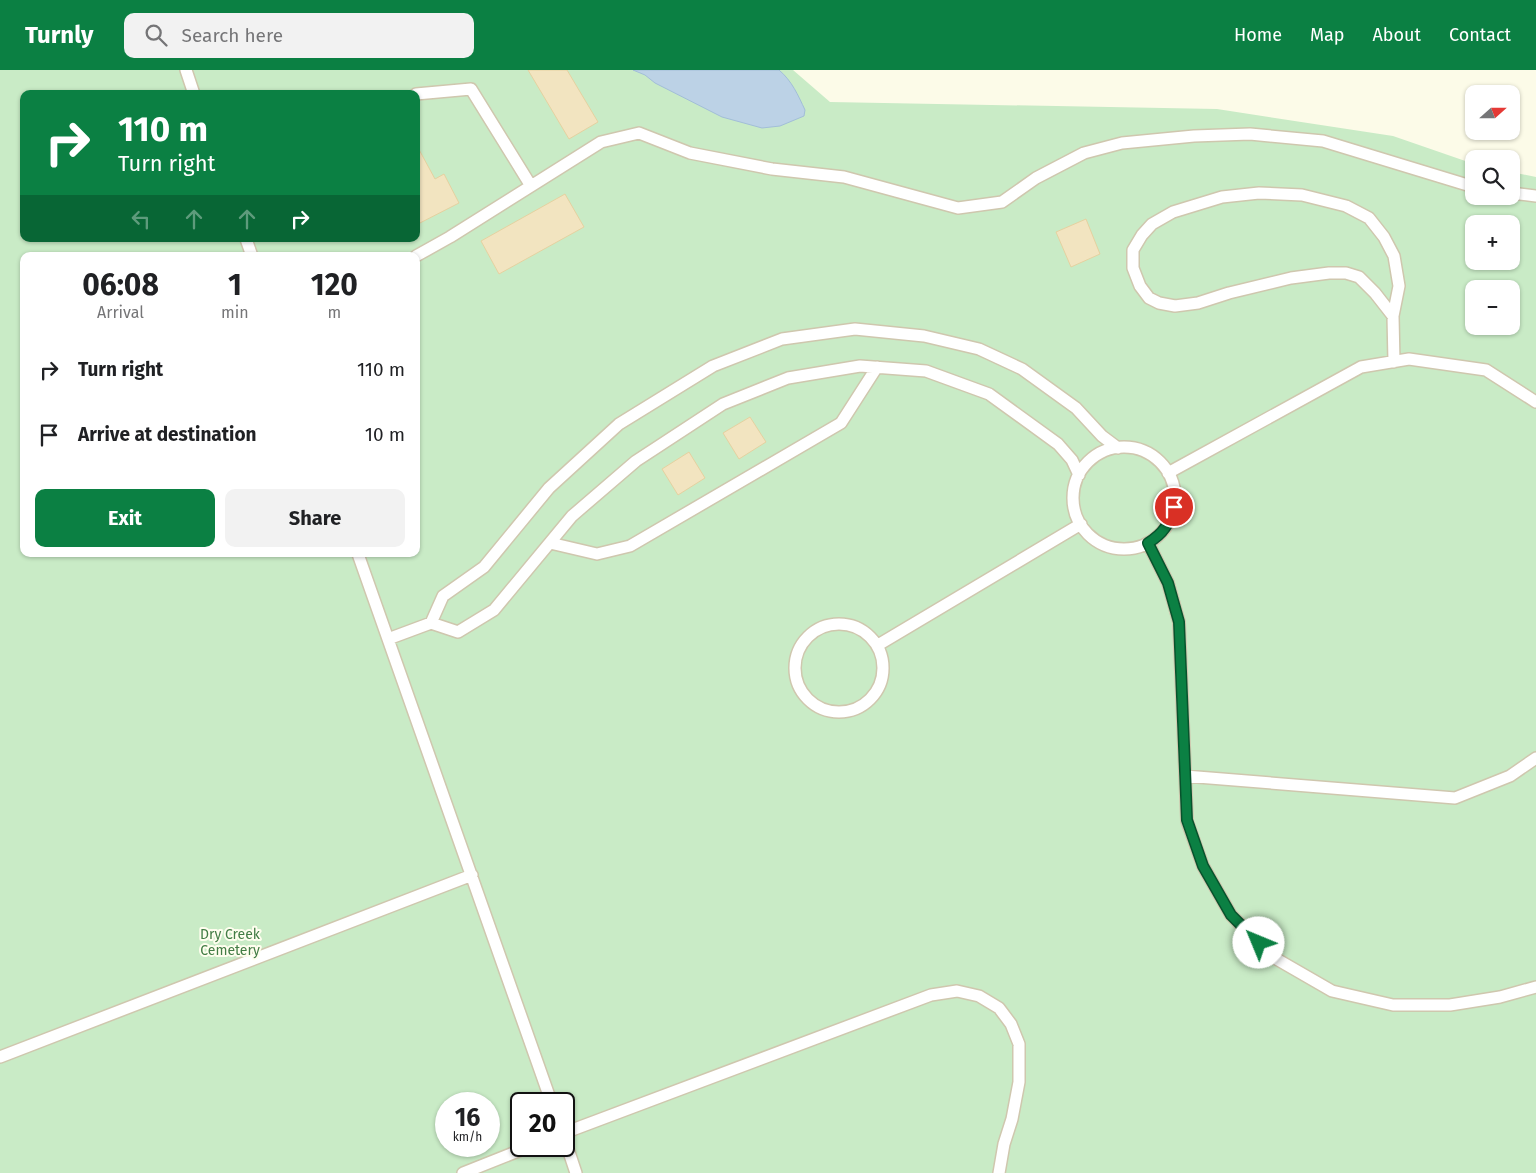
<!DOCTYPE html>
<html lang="en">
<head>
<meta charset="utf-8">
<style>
  body { margin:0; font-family:"Fira Sans",sans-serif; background:#f2f2f2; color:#202124; height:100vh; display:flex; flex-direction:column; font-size:19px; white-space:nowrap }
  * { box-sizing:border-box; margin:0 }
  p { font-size:16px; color:#757577 }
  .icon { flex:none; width:28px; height:28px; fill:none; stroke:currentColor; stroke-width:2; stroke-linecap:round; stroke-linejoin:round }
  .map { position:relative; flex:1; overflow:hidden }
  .side { position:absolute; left:20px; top:182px; width:400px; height:305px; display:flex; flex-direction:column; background:#fff; border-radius:10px; box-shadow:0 1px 4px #0004 }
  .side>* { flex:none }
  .guide { position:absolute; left:20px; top:20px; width:400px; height:152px; border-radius:10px; box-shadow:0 1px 4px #0004; background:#0b8043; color:#fff; overflow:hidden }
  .needle { width:32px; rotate:69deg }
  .controls { position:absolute; left:1465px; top:15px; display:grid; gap:10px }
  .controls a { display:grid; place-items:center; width:55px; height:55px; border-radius:10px; background:#fff; box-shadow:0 1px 4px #0004; font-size:25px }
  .speed { position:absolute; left:435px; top:1022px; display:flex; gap:10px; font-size:25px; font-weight:700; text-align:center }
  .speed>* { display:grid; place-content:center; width:65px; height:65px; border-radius:50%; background:#fff; box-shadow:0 1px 4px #0004; line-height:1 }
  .speed small { font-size:12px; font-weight:400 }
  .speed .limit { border:2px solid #111; border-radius:8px; background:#fff; color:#111 }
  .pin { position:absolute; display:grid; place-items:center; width:42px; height:42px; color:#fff; margin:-21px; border:2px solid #fff; border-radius:50%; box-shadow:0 1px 5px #0007 }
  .me { position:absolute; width:55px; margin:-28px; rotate:315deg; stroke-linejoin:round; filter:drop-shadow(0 0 4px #0008) }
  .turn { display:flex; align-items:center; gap:18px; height:105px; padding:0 15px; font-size:22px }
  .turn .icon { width:65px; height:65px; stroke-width:2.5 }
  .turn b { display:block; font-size:35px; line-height:42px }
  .lanes { display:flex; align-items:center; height:48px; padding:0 15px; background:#0003; justify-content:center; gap:25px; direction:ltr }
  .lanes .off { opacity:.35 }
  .eta { display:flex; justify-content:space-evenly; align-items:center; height:85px; text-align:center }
  .eta b { font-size:30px; font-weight:700; line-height:35px }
  .button { display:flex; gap:10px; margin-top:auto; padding:10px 15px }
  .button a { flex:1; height:58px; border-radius:10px; background:#0b8043; color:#fff; font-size:20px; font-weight:700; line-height:58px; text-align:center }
  .button a+a { background:#f2f2f2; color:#202124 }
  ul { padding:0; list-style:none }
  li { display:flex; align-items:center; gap:15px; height:65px; padding:0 15px }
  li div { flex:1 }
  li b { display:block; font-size:19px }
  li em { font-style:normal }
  header { display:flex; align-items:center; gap:30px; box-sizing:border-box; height:70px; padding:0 25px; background:#0b8043; color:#fff }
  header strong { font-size:24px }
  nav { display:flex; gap:28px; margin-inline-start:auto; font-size:18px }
  .search { width:350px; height:45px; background:#f2f2f2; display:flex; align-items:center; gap:12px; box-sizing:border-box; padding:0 18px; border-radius:10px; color:#757577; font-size:19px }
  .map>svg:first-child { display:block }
  .green { fill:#c9ebc6; fill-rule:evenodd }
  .water { fill:#bcd2e6; stroke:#a2bed8 }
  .building { fill:#f2e4c0; stroke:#e5d1a0 }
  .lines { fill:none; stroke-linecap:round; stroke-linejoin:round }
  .lane-casing { stroke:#cfc7ae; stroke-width:14 }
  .lane { stroke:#fff; stroke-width:11 }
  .route-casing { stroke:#07532c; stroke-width:12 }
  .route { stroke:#0b8043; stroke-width:9 }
  .labels { text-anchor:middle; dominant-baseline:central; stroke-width:4; stroke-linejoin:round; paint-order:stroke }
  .park-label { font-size:14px; fill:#437d45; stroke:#fffeef }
</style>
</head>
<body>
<header>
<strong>Turnly</strong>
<div class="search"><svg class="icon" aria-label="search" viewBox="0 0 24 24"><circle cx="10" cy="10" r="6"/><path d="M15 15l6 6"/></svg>Search here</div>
<nav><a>Home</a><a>Map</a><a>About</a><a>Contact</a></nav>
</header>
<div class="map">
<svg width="1536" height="1103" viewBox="0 0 1536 1103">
  <rect width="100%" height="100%" fill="#fcfbe8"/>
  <path class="green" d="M 0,0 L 793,0 L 830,32 L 1217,39 L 1393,66 L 1474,94 L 1474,126 L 1511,126 L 1511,102 L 1536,107 L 1536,1103 L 0,1103 ZM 24,24 L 416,24 L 416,169 L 24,169 ZM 1474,154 L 1511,154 L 1511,191 L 1474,191 ZM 24,186 L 416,186 L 416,484 L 24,484 ZM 1474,219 L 1511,219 L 1511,256 L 1474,256 ZM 446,1034 L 489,1034 L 489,1076 L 446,1076 ZM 521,1034 L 564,1034 L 564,1076 L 521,1076 Z"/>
  <path class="water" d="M 633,0 L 779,0 C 792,11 798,25 805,40 L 804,46 L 780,56 L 762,58 L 722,47 L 655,13 L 645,5 Z"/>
  <path class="building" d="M 528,0 L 567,0 L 598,52 L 569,69 Z
    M 416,74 L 435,109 L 444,104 L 459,133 L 416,155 Z
    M 565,124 L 584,157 L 499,204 L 481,171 Z
    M 1086,149 L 1100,184 L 1071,197 L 1056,162 Z
    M 750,347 L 766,372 L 739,389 L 723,363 Z
    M 689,382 L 705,408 L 678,425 L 662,399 Z"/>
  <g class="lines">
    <defs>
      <path id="lane" d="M 186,0 L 194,24
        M 416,24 L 471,19 L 531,116
        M 1511,123 L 1536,126
        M 246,169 L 252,186
        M 416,186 L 450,167 L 601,72 L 639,63 L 690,83 L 772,99 L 844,107 L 958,138 L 1002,132 L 1036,108 L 1084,83 L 1122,73 L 1194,66 L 1250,64 L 1323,71 L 1474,117
        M 1393,246 L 1375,223 L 1359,207 L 1346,203 L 1329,203 L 1291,208 L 1229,223 L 1198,233 L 1175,236 L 1159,233 L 1149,228 L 1140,216 L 1133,198 L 1133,180 L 1142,165 L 1152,154 L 1173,142 L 1222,127 L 1259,123 L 1302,125 L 1346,136 L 1369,148 L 1384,167 L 1394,186 L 1399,216 L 1393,246 L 1394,292
        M1073 428a51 51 0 1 1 102 0a51 51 0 1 1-102 0Z
        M 1168,403 L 1361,297 L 1409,289 L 1486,300 L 1536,332
        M 550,473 L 597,484 L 630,476 L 841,353 L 877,297
        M 1148,473 L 1168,513 L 1179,552 L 1187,751 L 1203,796 L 1231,845 L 1273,887 L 1332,921 L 1393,935 L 1450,935 L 1500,927 L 1536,917
        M 358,484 L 552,1034
        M 431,553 L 443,526 L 484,497 L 549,418 L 619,354 L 713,296 L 782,269 L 855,259 L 924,266 L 979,279 L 1022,299 L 1076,338 L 1102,366 L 1118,378
        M795 598a44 44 0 1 1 88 0a44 44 0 1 1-88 0Z
        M 388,569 L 431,553 L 458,562 L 494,540 L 572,446 L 636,391 L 723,334 L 788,308 L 860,296 L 926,301 L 989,324 L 1058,374 L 1072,390 L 1079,405
        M 878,575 L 1081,454
        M 1185,706 L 1455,728 L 1510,706 L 1536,688
        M 0,987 L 472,805
        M 564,1063 L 931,925 L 957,921 L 979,926 L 999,938 L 1011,954 L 1019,974 L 1019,1012 L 1012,1049 L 1004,1074 L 999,1103
        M 564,1067 L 576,1103
        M 463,1103 L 531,1076"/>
    </defs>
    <use href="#lane" class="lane-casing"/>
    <use href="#lane" class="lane"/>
  </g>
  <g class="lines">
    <defs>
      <path id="route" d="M 1174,437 C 1169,454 1164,463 1148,473 L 1168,513 L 1179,552 L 1187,750 L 1203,796 L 1231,845 L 1259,873"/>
    </defs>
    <use href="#route" class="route-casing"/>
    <use href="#route" class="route"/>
  </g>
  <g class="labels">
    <g class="park-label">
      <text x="230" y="864">Dry Creek<tspan x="230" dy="16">Cemetery</tspan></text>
    </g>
  </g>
</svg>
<div class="controls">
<a><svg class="needle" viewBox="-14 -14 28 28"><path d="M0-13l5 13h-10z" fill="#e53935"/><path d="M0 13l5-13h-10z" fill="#757577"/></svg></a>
<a><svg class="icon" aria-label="search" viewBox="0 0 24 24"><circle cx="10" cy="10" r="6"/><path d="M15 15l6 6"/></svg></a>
<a>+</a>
<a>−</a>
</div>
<div class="speed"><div>16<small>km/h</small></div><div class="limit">20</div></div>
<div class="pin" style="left:1174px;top:437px;background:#d93025"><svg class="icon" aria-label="arrive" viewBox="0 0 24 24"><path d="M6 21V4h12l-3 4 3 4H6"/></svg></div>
<svg class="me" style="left:1259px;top:873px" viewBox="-20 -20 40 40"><circle r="19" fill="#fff"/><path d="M0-13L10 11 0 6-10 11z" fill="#0b8043"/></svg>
<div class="guide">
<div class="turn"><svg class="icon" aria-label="right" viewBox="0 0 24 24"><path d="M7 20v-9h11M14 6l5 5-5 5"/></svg><div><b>110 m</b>Turn right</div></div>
<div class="lanes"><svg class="icon off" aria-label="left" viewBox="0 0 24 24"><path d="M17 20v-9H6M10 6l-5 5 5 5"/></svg><svg class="icon off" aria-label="ahead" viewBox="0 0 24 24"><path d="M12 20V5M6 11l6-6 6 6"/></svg><svg class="icon off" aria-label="ahead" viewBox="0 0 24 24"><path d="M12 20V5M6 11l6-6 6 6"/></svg><svg class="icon" aria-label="right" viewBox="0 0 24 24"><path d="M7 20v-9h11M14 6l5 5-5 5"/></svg></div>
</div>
<section class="side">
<div class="eta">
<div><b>06:08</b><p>Arrival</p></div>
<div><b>1</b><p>min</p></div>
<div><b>120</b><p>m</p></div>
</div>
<ul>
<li><svg class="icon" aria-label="right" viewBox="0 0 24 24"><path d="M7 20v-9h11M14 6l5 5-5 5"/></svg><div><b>Turn right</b></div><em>110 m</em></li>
<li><svg class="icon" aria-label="arrive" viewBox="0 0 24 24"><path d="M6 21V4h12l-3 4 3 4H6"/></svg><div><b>Arrive at destination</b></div><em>10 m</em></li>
</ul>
<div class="button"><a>Exit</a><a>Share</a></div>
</section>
</div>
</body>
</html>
